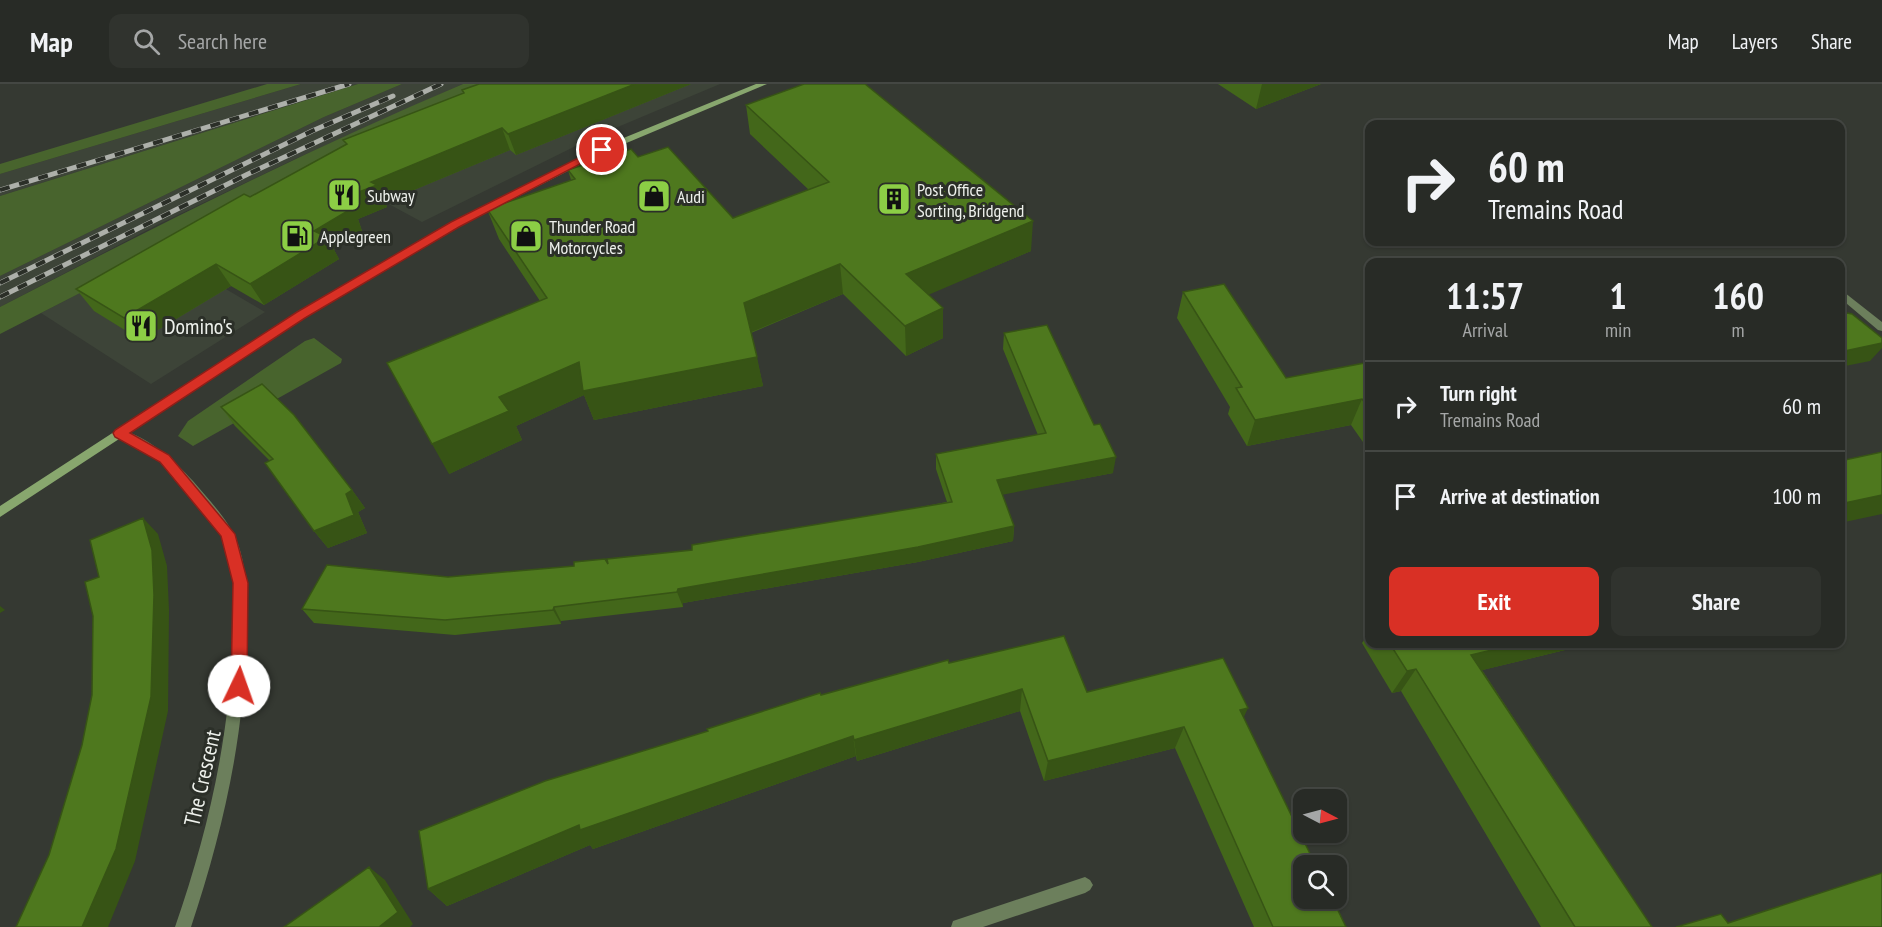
<!DOCTYPE html>
<html lang="en">
<head>
<meta charset="utf-8">
<style>
  body { margin:0; font-family:"PT Sans Narrow",sans-serif; background:#30332e; color:#f1f3f6; height:100vh; display:flex; flex-direction:column; font-size:22px; white-space:nowrap }
  * { box-sizing:border-box; margin:0 }
  p { font-size:20px; color:#a5a7a7 }
  .icon { flex:none; width:33px; height:33px; fill:none; stroke:currentColor; stroke-width:2; stroke-linecap:round; stroke-linejoin:round }
  .map { position:relative; flex:1; overflow:hidden }
  .details { position:absolute; left:1365px; top:174px; width:480px; height:390px; display:flex; flex-direction:column; background:#282b26; border-radius:12px; box-shadow:0 2px 4px #0004,0 0 0 2px #444743 }
  .details>* { flex:none }
  .banner { position:absolute; left:1365px; top:36px; width:480px; height:126px; border-radius:12px; box-shadow:0 2px 4px #0004,0 0 0 2px #444743; background:#282b26; color:#f1f3f6; overflow:hidden }
  .needle { width:39px; rotate:96deg }
  .controls { position:absolute; left:1293px; top:705px; display:grid; gap:12px }
  .controls a { display:grid; place-items:center; width:54px; height:54px; border-radius:12px; background:#282b26; box-shadow:0 2px 4px #0004,0 0 0 2px #444743; font-size:30px }
  .pin { position:absolute; display:grid; place-items:center; width:51px; height:51px; color:#fff; margin:-26px; border:3px solid #fff; border-radius:50%; box-shadow:0 2px 6px #0007 }
  .me { position:absolute; width:66px; margin:-33px; rotate:3deg; stroke-linejoin:round; filter:drop-shadow(0 0 4px #0008) }
  .turn { display:flex; align-items:center; gap:21px; height:126px; padding:0 24px; font-size:27px }
  .turn .icon { width:78px; height:78px; stroke-width:2.5 }
  .turn b { display:block; font-size:42px; line-height:51px }
  .eta { display:flex; justify-content:space-evenly; align-items:center; height:102px; text-align:center }
  .eta b { font-size:36px; font-weight:600; line-height:42px }
  .button { display:flex; gap:12px; margin-top:auto; padding:12px 24px }
  .button a { flex:1; height:69px; border-radius:12px; background:#d93025; color:#fff; font-size:24px; font-weight:600; line-height:69px; text-align:center }
  .button a+a { background:#30332e; color:#f1f3f6 }
  ul { padding:0; list-style:none }
  li { display:flex; align-items:center; gap:18px; height:90px; padding:0 24px; border-top:2px solid #444743 }
  li div { flex:1 }
  li b { display:block; font-size:22px }
  li em { font-style:normal }
  header { display:flex; align-items:center; gap:36px; box-sizing:border-box; height:84px; padding:0 30px; background:#282b26; border-bottom:2px solid #444743 }
  header strong { font-size:28px }
  nav { display:flex; gap:33px; margin-inline-start:auto; font-size:21px }
  .search { width:420px; height:54px; background:#30332e; display:flex; align-items:center; gap:15px; box-sizing:border-box; padding:0 21px; border-radius:12px; color:#a5a7a7; font-size:22px }
  .map>svg:first-child { display:block }
  .built { fill:#3d4438 }
  .green { fill:#48642d }
  .lines { fill:none; stroke-linecap:round; stroke-linejoin:round }
  .street { fill:#6c7f5c; fill-rule:evenodd }
  .secondary { fill:#88a76e; fill-rule:evenodd }
  .rail-casing { stroke:#adb0aa; stroke-width:5 }
  .rail { stroke:#2b2f28; stroke-width:4; stroke-dasharray:10; stroke-linecap:butt }
  .wall { fill:#43671a }
  .shaded-wall { fill:#375415 }
  .building { fill:#4e781e; stroke:#375415; stroke-width:1.5 }
  .route { fill:#d93025; stroke:#8d1f18; stroke-width:1.5 }
  .labels { text-anchor:middle; dominant-baseline:central; stroke-width:6; stroke-linejoin:round; paint-order:stroke }
  .far-poi-label { font-size:18px; fill:#eef1ec; stroke:#2b2f28; text-anchor:start }
  .poi-label { font-size:22px; fill:#eef1ec; stroke:#2b2f28; text-anchor:start }
  .street-label { font-size:22px; fill:#eef1ec; stroke:#2b2f28 }
</style>
</head>
<body>
<header>
<strong>Map</strong>
<div class="search"><svg class="icon" aria-label="search" viewBox="0 0 24 24"><circle cx="10" cy="10" r="6"/><path d="M15 15l6 6"/></svg>Search here</div>
<nav><a>Map</a><a>Layers</a><a>Share</a></nav>
</header>
<div class="map">
<svg width="1882" height="843" viewBox="0 0 1882 843">
  <rect width="100%" height="100%" fill="#353932"/>
  <path class="built" d="M 301,0 L 358,0 L 0,112 L 0,90 Z
    M 402,0 L 463,0 L 293,76 L 157,141 L 0,223 L 0,192 L 324,33 Z
    M 513,0 L 720,0 L 594,53 L 422,138 L 324,85 Z
    M 161,167 L 265,228 L 151,300 L 41,229 Z"/>
  <path class="green" d="M 267,0 L 301,0 L 0,90 L 0,80 Z
    M 358,0 L 402,0 L 324,33 L 0,192 L 0,112 Z
    M 463,0 L 513,0 L 246,124 L 0,250 L 0,223 C 152,144 305,67 463,0 Z
    M 314,254 L 342,275 L 341,279 L 193,362 L 178,352 L 188,337 L 305,257 Z"/>
  <g class="lines">
    <path class="street" d="M 1805,174 L 1812,178 L 1801,178 L 1802,175 Z
      M 1840,205 L 1882,238 L 1882,247 L 1878,246 L 1840,214 Z
      M 120,345 C 149,354 173,375 193,397 C 209,416 229,436 238,460 C 248,488 247,520 246,550 C 245,651 223,747 191,843 L 175,843 C 209,745 231,648 233,544 C 234,515 236,482 223,454 C 214,434 177,392 159,377 C 146,367 130,360 116,352 L 114,349 L 116,346 Z
      M 1085,793 L 1090,796 L 1093,801 L 1090,806 L 1085,809 L 983,843 L 951,843 L 953,837 Z"/>
    <path class="secondary" d="M 756,0 L 767,0 L 605,68 L 458,143 L 305,233 L 0,433 L 0,422 L 297,229 L 452,139 L 599,64 Z"/>
    <defs>
      <path id="rail" d="M 0,106 L 349,0
        M 0,199 L 312,47 L 393,12
        M 0,213 L 248,90 L 441,0"/>
    </defs>
    <use href="#rail" class="rail-casing"/>
    <use href="#rail" class="rail"/>
  </g>
  <path class="wall" d="M 479,0 L 691,0 L 516,71 L 510,66 L 385,118 L 387,123 L 358,135 L 362,147 L 333,164 L 339,175 L 264,221 L 231,202 L 141,256 L 94,227 L 76,205 L 250,113 L 346,60 L 343,56 L 463,9 L 462,6 Z
    M 1218,0 L 1321,0 L 1256,25 Z
    M 746,21 L 1031,167 L 928,210 L 943,254 L 906,272 L 843,210 L 751,249 L 763,302 L 594,336 L 584,311 L 516,342 L 522,356 L 449,390 L 540,217 L 499,155 L 487,125 L 571,96 L 568,86 L 733,134 L 809,106 L 750,50 Z
    M 1183,208 L 1286,294 L 1370,278 L 1370,368 L 1351,341 L 1247,362 L 1228,330 L 1230,323 L 1177,234 Z
    M 1004,249 L 1113,389 L 1002,410 L 1014,442 L 1013,457 L 918,478 L 683,519 L 683,523 L 561,537 L 561,540 L 455,551 L 314,539 L 302,525 L 448,493 L 608,480 L 692,466 L 947,418 L 936,385 L 936,370 L 1038,351 L 1003,265 Z
    M 221,323 L 352,406 L 365,424 L 358,428 L 367,449 L 328,464 L 314,447 L 270,377 L 235,342 Z
    M 1370,547 L 1370,560 L 1570,560 L 1565,566 L 1482,586 L 1652,843 L 1541,843 L 1401,607 L 1392,609 L 1362,559 Z
    M 949,579 L 1087,608 L 1243,634 L 1346,843 L 1254,843 L 1175,664 L 1044,697 L 1020,627 L 857,677 L 856,672 L 593,765 L 590,761 L 447,822 L 428,805 L 708,647 L 821,611 Z"/>
  <path class="shaded-wall" d="M 635,0 L 691,0 L 516,71 L 508,50 Z
    M 1262,0 L 1321,0 L 1256,25 Z
    M 502,44 L 510,66 L 385,118 L 387,123 L 358,135 L 362,147 L 333,164 L 339,175 L 264,221 L 250,200 L 314,147 L 346,113 L 371,98 Z
    M 1033,137 L 1031,167 L 907,220 L 906,190 Z
    M 216,180 L 231,202 L 141,256 L 124,234 Z
    M 840,180 L 843,210 L 749,249 L 744,219 Z
    M 943,224 L 943,254 L 906,272 L 905,242 Z
    M 1882,259 L 1882,264 L 1870,277 L 1840,283 L 1840,268 Z
    M 757,273 L 763,302 L 594,336 L 584,311 L 516,342 L 522,356 L 449,390 L 432,360 L 499,313 L 579,278 Z
    M 1362,315 L 1351,341 L 1247,362 L 1255,336 Z
    M 1116,373 L 1113,389 L 996,412 L 997,396 Z
    M 352,406 L 365,424 L 358,428 L 367,449 L 328,464 L 314,447 L 346,410 Z
    M 1882,411 L 1882,430 L 1840,439 L 1840,420 Z
    M 143,434 L 158,450 L 167,482 L 169,526 L 168,627 L 135,777 L 108,843 L 82,843 Z
    M 1014,442 L 1013,457 L 918,478 L 683,519 L 683,523 L 677,508 L 678,505 Z
    M 0,522 L 5,526 L 0,529 Z
    M 554,523 L 561,537 L 561,540 L 553,526 Z
    M 1517,560 L 1570,560 L 1565,566 L 1454,593 L 1471,571 Z
    M 1416,585 L 1401,607 L 1392,609 L 1407,587 Z
    M 1022,605 L 1020,627 L 857,677 L 854,656 Z
    M 1248,624 L 1238,646 L 1240,626 Z
    M 1184,643 L 1175,664 L 1044,697 L 1048,677 Z
    M 853,652 L 856,672 L 593,765 L 590,761 L 447,822 L 428,805 L 579,741 Z
    M 369,783 L 385,796 L 413,840 L 410,843 L 379,843 Z"/>
  <path class="building" d="M 479,0 L 635,0 L 508,50 L 502,44 L 371,98 L 377,101 L 346,113 L 351,125 L 314,147 L 327,153 L 250,200 L 216,180 L 124,234 L 76,205 L 244,110 L 250,113 L 347,60 L 343,56 L 464,9 L 462,6 Z
    M 804,0 L 865,0 L 1033,137 L 906,190 L 943,224 L 905,242 L 840,180 L 744,219 L 757,273 L 583,307 L 579,278 L 499,313 L 509,327 L 432,360 L 387,279 L 547,214 L 487,125 L 575,95 L 568,86 L 631,65 L 638,73 L 668,63 L 733,134 L 829,98 L 746,21 Z
    M 1224,200 L 1286,294 L 1370,278 L 1370,325 L 1362,315 L 1255,336 L 1236,304 L 1242,303 L 1183,208 Z
    M 1847,229 L 1852,230 L 1882,254 L 1882,259 L 1840,268 L 1840,231 Z
    M 1047,241 L 1094,341 L 1100,340 L 1116,373 L 997,396 L 1014,442 L 918,463 L 678,505 L 677,508 L 554,523 L 553,526 L 445,536 L 302,525 L 327,481 L 448,493 L 574,482 L 574,478 L 605,475 L 608,480 L 607,475 L 692,466 L 692,461 L 952,418 L 936,370 L 1046,349 L 1004,249 Z
    M 262,300 L 294,331 L 352,406 L 346,410 L 354,431 L 314,447 L 265,379 L 273,375 L 221,323 Z
    M 1882,368 L 1882,411 L 1840,420 L 1840,377 Z
    M 143,434 L 152,466 L 154,511 L 151,613 L 116,765 L 82,843 L 16,843 L 49,771 L 82,661 L 92,611 L 93,532 L 85,498 L 99,493 L 90,456 Z
    M 1064,552 L 1087,608 L 1223,574 L 1248,624 L 1240,626 L 1316,782 L 1304,782 L 1304,814 L 1332,814 L 1346,843 L 1273,843 L 1184,643 L 1048,677 L 1022,605 L 854,656 L 853,652 L 580,746 L 579,741 L 428,805 L 419,747 L 545,697 L 708,647 L 707,645 L 820,609 L 821,611 L 948,576 L 949,579 Z
    M 1390,560 L 1517,560 L 1471,571 L 1652,843 L 1575,843 L 1416,585 L 1407,587 Z
    M 369,783 L 398,828 L 379,843 L 284,843 Z
    M 1882,789 L 1882,843 L 1676,843 L 1721,830 L 1728,839 Z"/>
  <path class="route" d="M 598,64 L 607,66 L 459,143 L 305,234 L 130,349 L 169,371 L 235,450 L 248,499 L 247,602 L 244,607 L 239,609 L 233,607 L 231,602 L 233,499 L 221,452 L 160,378 L 115,353 L 113,349 L 115,346 L 297,228 L 451,138 Z"/>
  <defs>
    <symbol id="restaurant-square" viewBox="-11 -11 22 22"><rect x="-9" y="-9" width="18" height="18" rx="4" fill="#8cce45" stroke="#2b2f28"/><path d="M-5-6h1v4h1v-4h1v4h1v-4h1v5L-1.5 .5V6h-2V.5L-5-1ZM5-6V6H3V1.5H1.5Q1.5-4 5-6Z" fill="#111"/></symbol>
    <symbol id="shop-square" viewBox="-11 -11 22 22"><rect x="-9" y="-9" width="18" height="18" rx="4" fill="#8cce45" stroke="#2b2f28"/><path d="M-5-2.5h2.3a2.7 3.5 0 0 1 5.4 0H5L5.5 6h-11ZM-1.5-2.5h3a1.5 2.3 0 0 0-3 0Z" fill="#111"/></symbol>
    <symbol id="building-square" viewBox="-11 -11 22 22"><rect x="-9" y="-9" width="18" height="18" rx="4" fill="#8cce45" stroke="#2b2f28"/><path d="M-4-6H4V6H1V3H-1V6H-4ZM-2.5-4.3h1.7v1.8h-1.7ZM.8-4.3h1.7v1.8H.8ZM-2.5-1h1.7V.8h-1.7ZM.8-1h1.7V.8H.8Z" fill="#111"/></symbol>
    <symbol id="fuel-square" viewBox="-11 -11 22 22"><rect x="-9" y="-9" width="18" height="18" rx="4" fill="#8cce45" stroke="#2b2f28"/><path d="M-5.5-6h7V0h2V4h1.3V-2.5L3-4.5l.8-.8L6-3V5H2.5V1h-1V6h-7ZM-4.2-4.7v3.2H.2V-4.7Z" fill="#111"/></symbol>
  </defs>
  <g fill-rule="evenodd">
    <use href="#restaurant-square" x="325" y="92" width="38" height="38"/>
    <use href="#shop-square" x="635" y="93" width="38" height="38"/>
    <use href="#building-square" x="875" y="96" width="38" height="38"/>
    <use href="#fuel-square" x="278" y="133" width="38" height="38"/>
    <use href="#shop-square" x="507" y="133" width="38" height="38"/>
    <use href="#restaurant-square" x="122" y="223" width="38" height="38"/>
  </g>
  <g class="labels">
    <g class="far-poi-label">
      <text x="917" y="105">Post Office<tspan x="917" dy="21">Sorting, Bridgend</tspan></text>
      <text x="367" y="111">Subway</text>
      <text x="677" y="112">Audi</text>
      <text x="549" y="142">Thunder Road<tspan x="549" dy="21">Motorcycles</tspan></text>
      <text x="320" y="152">Applegreen</text>
    </g>
    <g class="poi-label">
      <text x="164" y="242">Domino's</text>
    </g>
    <g class="street-label">
      <text transform="translate(202 694) rotate(-77)">The Crescent</text>
    </g>
  </g>
</svg>
<div class="controls">
<a><svg class="needle" viewBox="-14 -14 28 28"><path d="M0-13l5 13h-10z" fill="#e53935"/><path d="M0 13l5-13h-10z" fill="#a5a7a7"/></svg></a>
<a><svg class="icon" aria-label="search" viewBox="0 0 24 24"><circle cx="10" cy="10" r="6"/><path d="M15 15l6 6"/></svg></a>
</div>
<div class="pin" style="left:602px;top:66px;background:#d93025"><svg class="icon" aria-label="arrive" viewBox="0 0 24 24"><path d="M6 21V4h12l-3 4 3 4H6"/></svg></div>
<svg class="me" style="left:239px;top:602px" viewBox="-20 -20 40 40"><circle r="19" fill="#fff"/><path d="M0-13L10 11 0 6-10 11z" fill="#d93025"/></svg>
<div class="banner">
<div class="turn"><svg class="icon" aria-label="right" viewBox="0 0 24 24"><path d="M7 20v-9h11M14 6l5 5-5 5"/></svg><div><b>60 m</b>Tremains Road</div></div>
</div>
<section class="details">
<div class="eta">
<div><b>11:57</b><p>Arrival</p></div>
<div><b>1</b><p>min</p></div>
<div><b>160</b><p>m</p></div>
</div>
<ul>
<li><svg class="icon" aria-label="right" viewBox="0 0 24 24"><path d="M7 20v-9h11M14 6l5 5-5 5"/></svg><div><b>Turn right</b><p>Tremains Road</p></div><em>60 m</em></li>
<li><svg class="icon" aria-label="arrive" viewBox="0 0 24 24"><path d="M6 21V4h12l-3 4 3 4H6"/></svg><div><b>Arrive at destination</b></div><em>100 m</em></li>
</ul>
<div class="button"><a>Exit</a><a>Share</a></div>
</section>
</div>
</body>
</html>
